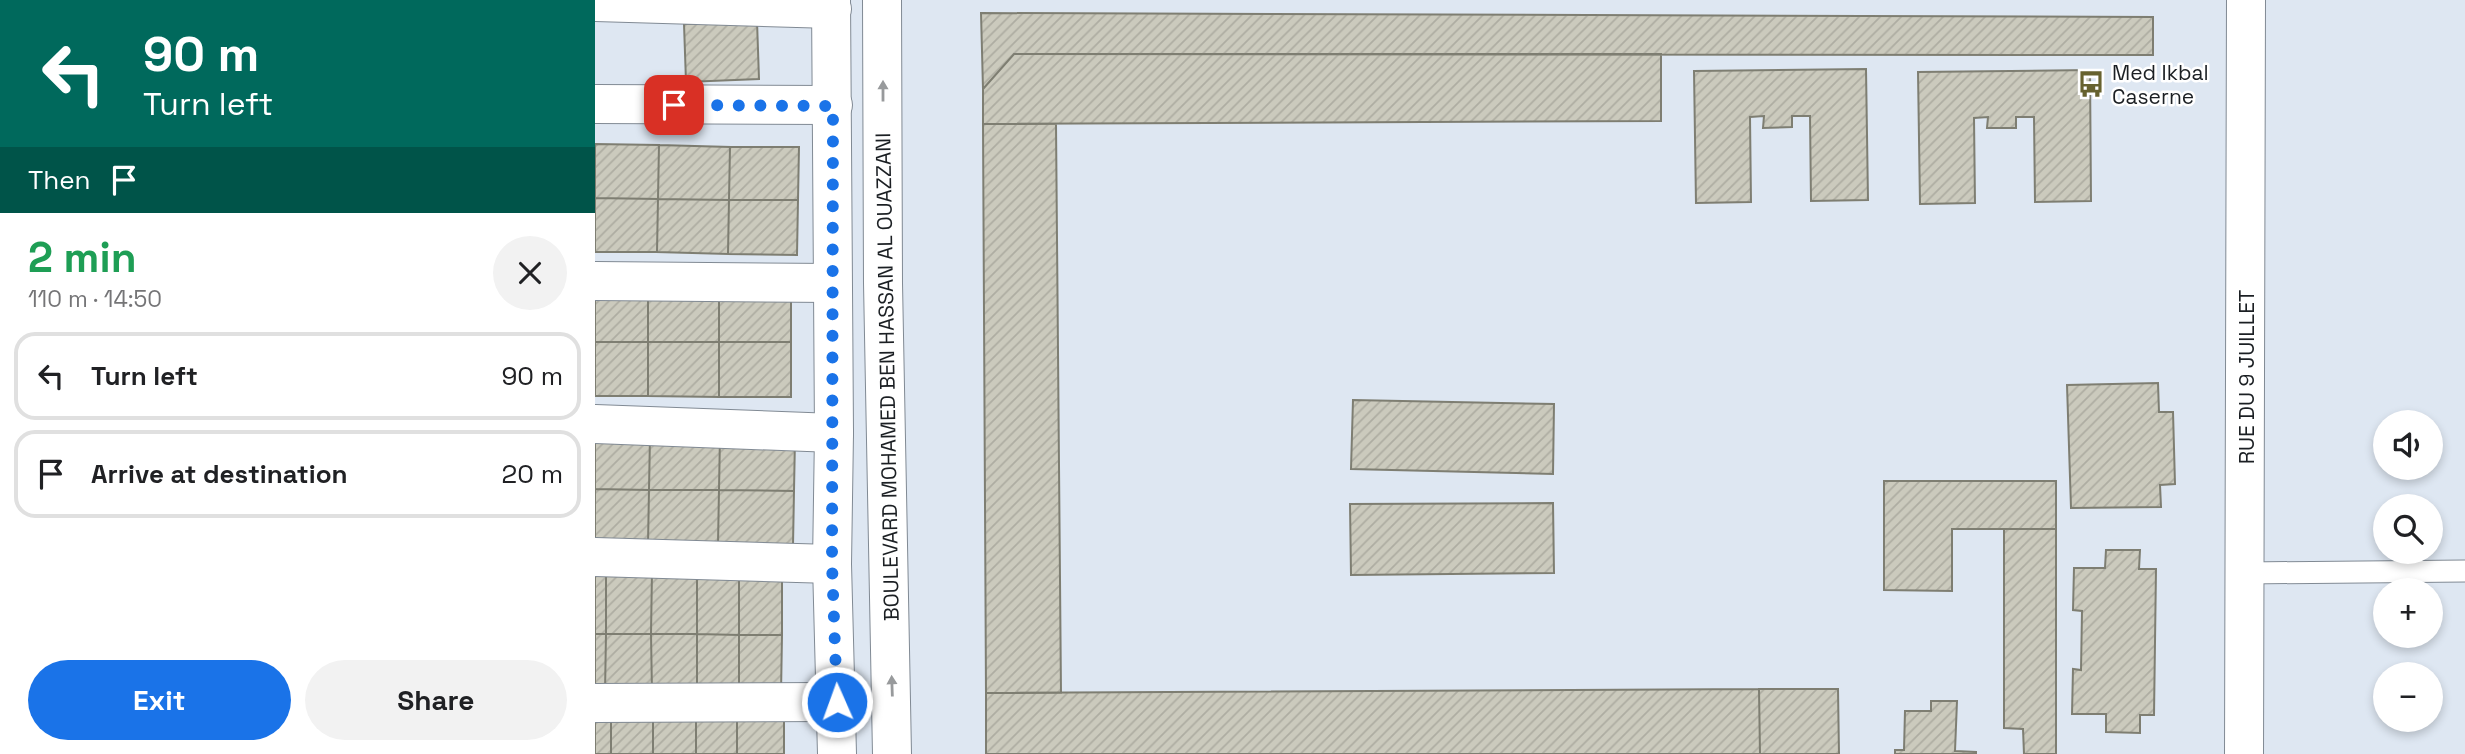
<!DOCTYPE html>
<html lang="en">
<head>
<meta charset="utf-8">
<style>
  body { margin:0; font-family:"Space Grotesk",sans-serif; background:#f2f2f2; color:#202124; height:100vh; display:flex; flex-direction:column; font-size:26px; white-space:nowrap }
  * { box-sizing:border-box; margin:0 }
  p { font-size:23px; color:#757577 }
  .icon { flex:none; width:38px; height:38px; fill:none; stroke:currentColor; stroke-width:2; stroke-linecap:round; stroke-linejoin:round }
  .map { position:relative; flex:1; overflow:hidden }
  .panel { display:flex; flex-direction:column; background:#fff; width:595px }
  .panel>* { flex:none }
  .hud { background:#00695c; color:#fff; overflow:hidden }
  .tools { position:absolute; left:1778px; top:410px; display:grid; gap:14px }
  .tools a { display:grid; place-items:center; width:70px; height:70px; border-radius:50%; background:#fff; box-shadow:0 4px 10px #0003; font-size:35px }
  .pin { position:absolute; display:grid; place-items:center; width:60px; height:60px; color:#fff; margin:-30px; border-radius:14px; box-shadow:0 4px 10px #0006 }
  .me { position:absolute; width:77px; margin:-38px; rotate:358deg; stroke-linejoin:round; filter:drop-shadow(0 0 5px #0008) }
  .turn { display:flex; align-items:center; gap:24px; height:147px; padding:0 28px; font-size:32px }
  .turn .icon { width:91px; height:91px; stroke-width:2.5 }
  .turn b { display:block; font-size:49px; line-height:60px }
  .then { display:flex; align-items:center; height:66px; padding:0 28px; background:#0003; gap:14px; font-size:26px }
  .round { display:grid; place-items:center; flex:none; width:74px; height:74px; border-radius:37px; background:#f2f2f2 }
  .summary { display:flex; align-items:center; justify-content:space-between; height:119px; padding:0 28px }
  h1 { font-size:42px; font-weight:600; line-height:52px; color:#1e9e55 }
  .cta { display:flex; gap:14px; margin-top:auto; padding:14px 28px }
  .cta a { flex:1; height:80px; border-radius:42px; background:#1a73e8; color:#fff; font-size:28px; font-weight:600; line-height:80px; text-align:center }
  .cta a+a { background:#f2f2f2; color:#202124 }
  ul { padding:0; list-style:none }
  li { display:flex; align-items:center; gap:21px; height:88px; margin:0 14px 10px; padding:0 14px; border:4px solid #e0e0e0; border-radius:21px }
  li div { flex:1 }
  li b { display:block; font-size:26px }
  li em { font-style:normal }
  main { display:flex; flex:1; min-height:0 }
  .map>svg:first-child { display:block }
  .building { fill:url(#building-hatch); stroke:#7e7e72; stroke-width:2 }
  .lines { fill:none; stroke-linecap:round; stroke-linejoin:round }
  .service-casing { stroke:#818a94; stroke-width:23 }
  .minor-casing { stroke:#818a94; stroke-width:40 }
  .tertiary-casing { stroke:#818a94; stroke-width:40 }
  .service { stroke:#fff; stroke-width:21 }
  .minor { stroke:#fff; stroke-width:38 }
  .tertiary { stroke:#fff; stroke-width:38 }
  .oneway { fill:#989a9c }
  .route { stroke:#1a73e8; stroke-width:12; stroke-dasharray:0 21.6 }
  .labels { text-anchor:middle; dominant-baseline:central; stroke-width:5; stroke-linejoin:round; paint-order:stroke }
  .poi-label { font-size:21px; fill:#1b1f23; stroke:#fff; text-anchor:start }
  .street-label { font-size:21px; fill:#1b1f23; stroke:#fff }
</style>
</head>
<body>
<main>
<section class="panel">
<div class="hud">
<div class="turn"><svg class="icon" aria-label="left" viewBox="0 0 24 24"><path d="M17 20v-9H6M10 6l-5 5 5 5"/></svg><div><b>90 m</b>Turn left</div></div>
<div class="then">Then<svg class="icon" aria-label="arrive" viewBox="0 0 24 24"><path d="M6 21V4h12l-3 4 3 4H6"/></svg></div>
</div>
<div class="summary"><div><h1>2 min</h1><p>110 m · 14:50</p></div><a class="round"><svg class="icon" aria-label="close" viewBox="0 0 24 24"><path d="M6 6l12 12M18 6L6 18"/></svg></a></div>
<ul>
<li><svg class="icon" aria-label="left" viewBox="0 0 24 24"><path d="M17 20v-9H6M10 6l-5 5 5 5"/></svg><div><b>Turn left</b></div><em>90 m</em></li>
<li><svg class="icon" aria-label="arrive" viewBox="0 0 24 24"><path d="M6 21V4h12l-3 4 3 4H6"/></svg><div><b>Arrive at destination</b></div><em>20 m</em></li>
</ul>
<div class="cta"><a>Exit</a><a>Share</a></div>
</section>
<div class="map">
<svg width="1870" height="754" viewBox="0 0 1870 754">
  <defs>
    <pattern id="building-hatch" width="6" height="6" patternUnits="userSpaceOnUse" patternTransform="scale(1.75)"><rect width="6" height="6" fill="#cbcabd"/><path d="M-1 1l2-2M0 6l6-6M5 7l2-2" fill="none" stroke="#aeada2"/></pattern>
  </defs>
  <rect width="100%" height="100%" fill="#dee7f2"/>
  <path class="building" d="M 386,13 L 1558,17 L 1558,55 L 419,54 L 388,89 Z
    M 162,21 L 164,79 L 91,82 L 89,24 Z
    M 419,54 L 1066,54 L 1066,121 L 388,124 L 388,89 Z
    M 1271,69 L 1273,200 L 1216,201 L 1215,116 L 1197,116 L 1197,127 L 1168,128 L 1169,116 L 1155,117 L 1156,202 L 1101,203 L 1099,71 Z
    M 1495,70 L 1496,201 L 1440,202 L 1439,117 L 1421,117 L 1421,128 L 1392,128 L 1393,117 L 1379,118 L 1380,203 L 1325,204 L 1323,72 Z
    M 388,124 L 461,124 L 466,693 L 391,693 Z
    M 0,144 L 64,145 L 63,199 L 0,198 Z
    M 64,145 L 135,147 L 134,200 L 63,199 Z
    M 135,147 L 204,147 L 203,200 L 134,200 Z
    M 0,198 L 63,199 L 62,252 L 0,252 Z
    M 63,199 L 134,200 L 133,254 L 62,252 Z
    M 134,200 L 203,200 L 202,255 L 133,254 Z
    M 0,288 L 53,288 L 53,342 L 0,342 Z
    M 53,288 L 124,288 L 124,342 L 53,342 Z
    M 124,288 L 196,289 L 196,342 L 124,342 Z
    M 0,342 L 53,342 L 53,396 L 0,396 Z
    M 53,342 L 124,342 L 124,397 L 53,396 Z
    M 124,342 L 196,342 L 196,397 L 124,397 Z
    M 1563,383 L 1564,412 L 1578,412 L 1580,484 L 1565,485 L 1566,507 L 1476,508 L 1472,385 Z
    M 758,400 L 959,404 L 958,474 L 756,469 Z
    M 0,435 L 55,436 L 54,490 L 0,489 Z
    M 55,436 L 125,436 L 124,490 L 54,490 Z
    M 125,436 L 200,438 L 199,491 L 124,490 Z
    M 1289,481 L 1461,481 L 1461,529 L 1357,529 L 1357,591 L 1289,590 Z
    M 0,489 L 54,490 L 53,544 L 0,543 Z
    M 54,490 L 124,490 L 123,544 L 53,544 Z
    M 124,490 L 199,491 L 198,545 L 123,544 Z
    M 958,503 L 959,573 L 756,575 L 755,504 Z
    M 1409,529 L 1461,529 L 1461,754 L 1429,754 L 1428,729 L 1409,728 Z
    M 1511,550 L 1545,550 L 1544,569 L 1561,569 L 1559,715 L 1545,715 L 1545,733 L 1511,732 L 1511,714 L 1477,714 L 1478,669 L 1486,670 L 1487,611 L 1478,610 L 1479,568 L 1510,568 Z
    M 0,571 L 11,571 L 11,634 L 0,634 Z
    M 11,571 L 57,571 L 56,634 L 11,634 Z
    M 57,571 L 102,572 L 102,634 L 56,634 Z
    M 144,571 L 187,572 L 187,635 L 144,635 Z
    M 144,571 L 144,635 L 102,634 L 102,572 Z
    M 0,634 L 11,634 L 10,693 L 0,692 Z
    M 11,634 L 56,634 L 57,693 L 10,693 Z
    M 56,634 L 102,634 L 102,693 L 57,693 Z
    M 102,634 L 144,635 L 144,693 L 102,693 Z
    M 144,635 L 187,635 L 186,694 L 144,693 Z
    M 1164,689 L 1243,689 L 1244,754 L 1165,754 Z
    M 1164,689 L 1165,754 L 391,754 L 391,693 Z
    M 1336,701 L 1362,701 L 1360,751 L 1381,752 L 1381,754 L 1300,754 L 1300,750 L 1309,750 L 1310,711 L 1336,711 Z
    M 0,713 L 16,713 L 16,754 L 0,754 Z
    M 16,713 L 58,713 L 58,754 L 16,754 Z
    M 58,713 L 101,713 L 101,754 L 58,754 Z
    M 101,713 L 142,713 L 142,754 L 101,754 Z
    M 142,713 L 189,713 L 189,754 L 142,754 Z"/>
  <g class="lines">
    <defs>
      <path id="service" d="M 1651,573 L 1870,571"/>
      <path id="minor" d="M 0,2 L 237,9
        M 0,104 L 238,105
        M 0,281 L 237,283
        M 0,424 L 239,433
        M 0,557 L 237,564
        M 0,703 L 242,702
        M 1649,754 L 1651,0"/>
      <path id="tertiary" d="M 236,0 L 239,433 L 237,564 L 242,754
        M 287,0 L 288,283 L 297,754"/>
    </defs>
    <use href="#service" class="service-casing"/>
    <use href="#minor" class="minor-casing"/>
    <use href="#tertiary" class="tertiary-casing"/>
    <use href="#service" class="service"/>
    <use href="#minor" class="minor"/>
    <use href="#tertiary" class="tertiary"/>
  </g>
  <defs><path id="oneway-solid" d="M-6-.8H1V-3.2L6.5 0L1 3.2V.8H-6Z" transform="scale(1.75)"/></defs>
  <g class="oneway">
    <use href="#oneway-solid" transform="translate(288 91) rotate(-90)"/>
    <use href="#oneway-solid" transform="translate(297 686) rotate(-92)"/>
  </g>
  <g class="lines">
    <path class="route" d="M 79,105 L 238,106 L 237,564 L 242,702"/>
  </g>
  <defs>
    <symbol id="bus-bare" viewBox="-9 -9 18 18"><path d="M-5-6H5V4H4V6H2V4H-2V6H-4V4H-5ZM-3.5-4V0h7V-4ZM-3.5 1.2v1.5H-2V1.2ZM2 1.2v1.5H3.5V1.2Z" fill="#67622f" stroke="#fff" stroke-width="2.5" paint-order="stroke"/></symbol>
  </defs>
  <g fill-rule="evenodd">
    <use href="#bus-bare" x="1477" y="65" width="38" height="38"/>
  </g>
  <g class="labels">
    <g class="poi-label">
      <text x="1517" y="72">Med Ikbal<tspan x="1517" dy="24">Caserne</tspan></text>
    </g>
    <g class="street-label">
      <text transform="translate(292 377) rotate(-91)">BOULEVARD MOHAMED BEN HASSAN AL OUAZZANI</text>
      <text transform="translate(1651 377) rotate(-90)">RUE DU 9 JUILLET</text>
    </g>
  </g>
</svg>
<div class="tools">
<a><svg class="icon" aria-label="sound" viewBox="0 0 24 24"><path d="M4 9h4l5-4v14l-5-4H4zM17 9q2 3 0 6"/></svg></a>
<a><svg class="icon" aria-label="search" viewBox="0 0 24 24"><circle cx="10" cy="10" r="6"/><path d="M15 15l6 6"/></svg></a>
<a>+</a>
<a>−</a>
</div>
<div class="pin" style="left:79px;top:105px;background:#d93025"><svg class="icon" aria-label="arrive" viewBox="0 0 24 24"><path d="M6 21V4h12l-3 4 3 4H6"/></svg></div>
<svg class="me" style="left:242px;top:702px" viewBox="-20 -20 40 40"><circle r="17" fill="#1a73e8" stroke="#fff" stroke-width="3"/><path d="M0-11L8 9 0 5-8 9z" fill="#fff"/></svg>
</div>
</main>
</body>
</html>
